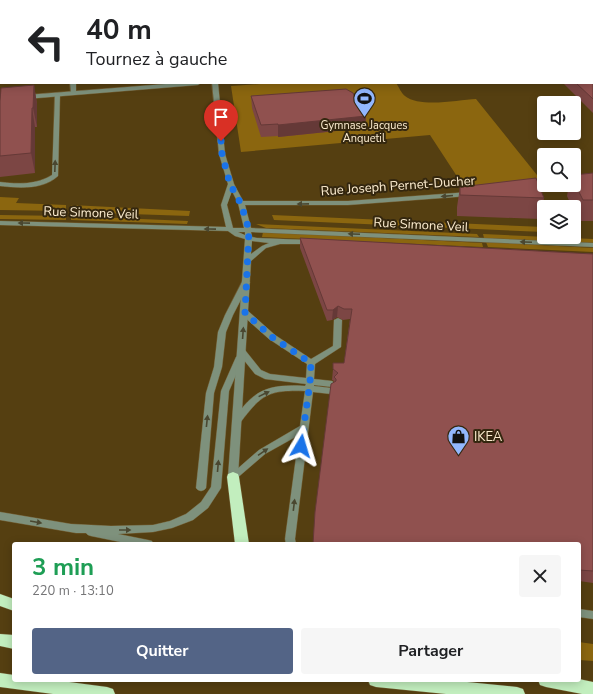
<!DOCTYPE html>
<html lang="fr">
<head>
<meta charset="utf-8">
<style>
  body { margin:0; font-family:"Nunito Sans",sans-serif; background:#f6f6f6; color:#202124; height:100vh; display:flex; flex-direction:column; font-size:15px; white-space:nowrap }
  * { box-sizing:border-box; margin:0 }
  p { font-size:13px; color:#757577 }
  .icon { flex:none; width:22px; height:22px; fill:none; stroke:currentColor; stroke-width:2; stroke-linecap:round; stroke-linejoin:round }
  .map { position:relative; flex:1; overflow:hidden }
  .panel { position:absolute; left:12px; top:542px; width:569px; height:140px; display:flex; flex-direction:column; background:#fff; border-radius:4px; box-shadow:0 2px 10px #0003 }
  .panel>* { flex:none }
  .banner { position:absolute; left:0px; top:0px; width:593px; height:84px; box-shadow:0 2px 10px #0003; background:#fff; color:#202124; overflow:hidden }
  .fabs { position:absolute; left:537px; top:96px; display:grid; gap:8px }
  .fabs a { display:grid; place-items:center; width:44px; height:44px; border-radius:4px; background:#fff; box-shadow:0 2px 10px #0003; font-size:20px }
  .pin { position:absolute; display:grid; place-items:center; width:34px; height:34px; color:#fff; margin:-41px -17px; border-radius:50% 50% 50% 0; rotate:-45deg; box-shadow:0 0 4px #0007 }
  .pin .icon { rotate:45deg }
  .me { position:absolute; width:44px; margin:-22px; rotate:7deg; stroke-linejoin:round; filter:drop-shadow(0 0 3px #0008) }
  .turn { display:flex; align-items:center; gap:14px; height:84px; padding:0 20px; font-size:18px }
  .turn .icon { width:52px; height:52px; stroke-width:2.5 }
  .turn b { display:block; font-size:28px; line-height:34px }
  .round { display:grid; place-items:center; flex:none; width:42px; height:42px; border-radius:4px; background:#f6f6f6 }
  .overview { display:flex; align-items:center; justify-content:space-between; height:68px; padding:0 20px }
  h1 { font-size:24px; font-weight:700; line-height:30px; color:#1e9e55 }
  .cta { display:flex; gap:8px; margin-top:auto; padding:8px 20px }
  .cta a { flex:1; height:46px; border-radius:4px; background:#536486; color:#fff; font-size:16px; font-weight:700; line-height:46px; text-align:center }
  .cta a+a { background:#f6f6f6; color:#202124 }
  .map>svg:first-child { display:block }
  .green { fill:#8b660f }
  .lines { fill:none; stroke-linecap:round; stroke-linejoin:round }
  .service-casing { stroke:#735e33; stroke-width:1 }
  .minor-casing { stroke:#735e33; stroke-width:1 }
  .tertiary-casing { stroke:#735e33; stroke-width:1 }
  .trunk-casing { stroke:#735e33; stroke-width:1 }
  .service { fill:#7e917c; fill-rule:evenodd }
  .minor { fill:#7e917c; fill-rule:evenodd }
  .tertiary { fill:#7e917c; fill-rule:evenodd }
  .trunk { fill:#c2eebe; fill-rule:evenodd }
  .wall { fill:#7c4644 }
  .shaded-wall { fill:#653937 }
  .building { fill:#90514f; stroke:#653937 }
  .oneway { fill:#4a4730 }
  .route { stroke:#1a73e8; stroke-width:7; stroke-dasharray:0 12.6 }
  .labels { text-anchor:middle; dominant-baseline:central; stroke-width:4; stroke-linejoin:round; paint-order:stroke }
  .far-poi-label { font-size:11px; fill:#fceccf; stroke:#34270f }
  .street-label { font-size:13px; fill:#fceccf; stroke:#34270f }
  .poi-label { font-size:13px; fill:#fceccf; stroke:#34270f; text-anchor:start }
</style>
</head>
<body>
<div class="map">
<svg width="593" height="694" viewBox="0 0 593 694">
  <rect width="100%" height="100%" fill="#553f11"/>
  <path class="green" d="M 274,83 L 396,83 C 399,87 401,93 405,96 C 420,108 458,100 476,99 L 541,180 L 464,187 L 430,135 L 241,152 L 231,86 Z
    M 0,197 L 19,198 L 16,203 L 66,205 L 66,211 L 0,210 Z
    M 71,205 L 190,211 L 189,216 L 71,212 Z
    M 0,215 L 66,216 L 66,220 L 0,219 Z
    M 272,215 L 544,227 L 544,232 L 274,220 Z
    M 71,216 L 188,221 L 187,224 L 71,220 Z
    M 256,224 L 477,234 L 479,237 L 266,228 Z
    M 263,232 L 482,243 L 483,247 L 262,237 Z
    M 483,234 L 593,239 L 593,243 L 484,238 Z
    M 486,242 L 593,248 L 593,252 L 488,247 Z
    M 579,642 L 593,644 L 593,661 L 579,660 Z"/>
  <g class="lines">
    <defs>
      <path id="service" d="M 243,280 L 246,280 L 250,282 L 233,315 L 226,332 L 222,367 L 214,393 L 206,488 L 204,490 L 201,491 L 198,490 L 196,488 L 206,393 L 214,367 L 218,332 L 225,315 Z
        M 242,311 L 248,311 L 275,335 L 311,359 L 333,346 L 334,320 L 338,318 L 342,320 L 341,347 L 315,364 L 314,379 L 332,381 L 336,384 L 332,387 L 314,385 L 314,386 L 331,388 L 335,391 L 331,394 L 313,392 L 295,539 L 296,544 L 286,544 L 285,539 L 299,435 L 265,454 L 236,479 L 230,479 L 228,477 L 259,450 L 300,426 L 305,391 C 268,390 262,394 240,423 L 234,423 L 233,421 C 253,389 269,384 305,386 L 306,384 L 265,379 L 255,374 L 243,359 L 229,391 L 221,488 L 208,508 L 193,520 L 172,528 L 153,532 L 118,534 L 148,540 L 152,541 L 153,544 L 130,544 L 91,536 L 88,535 L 86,533 L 76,533 L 0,520 L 0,512 L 71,524 L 111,526 L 153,525 L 170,521 L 186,514 L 201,502 L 211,487 L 221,391 L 236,357 L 240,354 L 238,352 L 239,350 L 245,350 L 261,370 L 270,374 L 306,378 L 307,364 L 269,339 L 242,315 L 241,313 Z
        M 579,609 L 593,611 L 593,619 L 579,617 Z"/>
      <path id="minor" d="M 524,0 L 531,0 L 532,1 L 525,1 Z
        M 592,15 L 593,15 L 593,17 L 592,17 Z
        M 70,83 L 76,83 L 76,94 L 71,93 Z
        M 212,83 L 218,83 L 225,154 L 234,184 L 243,201 L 348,201 L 469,192 L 472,194 L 469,196 L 348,205 L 245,205 L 251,228 L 593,243 L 593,247 L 251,232 L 252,237 L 257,238 L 309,240 L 312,242 L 309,244 L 280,244 L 266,248 L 251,261 L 238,477 L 236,479 L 230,479 L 228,477 L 245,239 L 235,236 L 228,231 L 0,225 L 0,221 L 226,227 L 221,205 L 228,184 L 219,154 ZM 232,191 L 238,203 L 244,228 L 233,228 L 227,205 ZM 238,232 L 245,232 L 245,235 ZM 252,241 L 269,243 L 262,246 L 251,254 Z
        M 55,93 L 60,94 L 58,176 C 43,190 19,188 0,186 L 0,182 C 18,184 36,185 52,175 Z
        M 544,184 L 558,185 L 555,187 L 528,190 L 525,188 L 528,186 Z"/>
      <path id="tertiary" d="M 592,49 L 593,49 L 593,53 L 592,53 Z
        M 178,83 L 201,83 L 198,85 L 26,99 L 23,97 L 26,95 Z"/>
      <path id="trunk" d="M 233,472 L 238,474 L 239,477 L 249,544 L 235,544 L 227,477 L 228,474 Z
        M 0,594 L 14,599 L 14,611 L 0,606 Z
        M 0,634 L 14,635 L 14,649 L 0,646 Z
        M 0,673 L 14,675 L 14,680 L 54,680 L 107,687 L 113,689 L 115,694 L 53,694 L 0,687 Z
        M 579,679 L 593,682 L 593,694 L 582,694 L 546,687 L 540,685 L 538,680 Z
        M 368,680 L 447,680 L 517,687 L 523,689 L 525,694 L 446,694 L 376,687 L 370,685 Z"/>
    </defs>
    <use href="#service" class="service-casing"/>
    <use href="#minor" class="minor-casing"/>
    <use href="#tertiary" class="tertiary-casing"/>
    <use href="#trunk" class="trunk-casing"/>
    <use href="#service" class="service"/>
    <use href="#minor" class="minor"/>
    <use href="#tertiary" class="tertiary"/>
    <use href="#trunk" class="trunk"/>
  </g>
  <path class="wall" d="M 593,69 L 593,113 L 563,83 L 592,83 Z
    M 464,83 L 481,83 L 465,84 Z
    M 34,85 L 37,104 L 37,127 L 35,127 L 35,173 L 0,177 L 0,101 Z
    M 251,96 L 366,116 L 365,128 L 278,137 L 278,136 L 261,137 L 252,108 Z
    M 593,173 L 593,221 L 579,221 L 574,211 L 574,207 L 572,207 L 567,196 L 569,185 L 574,185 L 574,175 Z
    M 460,187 L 544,198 L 540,219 L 457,216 L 457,207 Z
    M 300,238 L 593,254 L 593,583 L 579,581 L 579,544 L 333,383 L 334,381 L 332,380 L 333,369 L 344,363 L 350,319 L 343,320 L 337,317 L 332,320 L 327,321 L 300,248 Z"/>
  <path class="shaded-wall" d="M 46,0 L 63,0 L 61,1 L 44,1 Z
    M 149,0 L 204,0 L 197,1 L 142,1 Z
    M 0,19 L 1,19 L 1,28 L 0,28 Z
    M 34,85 L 37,104 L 37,127 L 33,108 Z
    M 32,108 L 35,127 L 35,173 L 31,153 Z
    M 366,116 L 365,128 L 278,137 L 278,125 Z
    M 338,306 L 337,317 L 332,320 L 333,310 Z"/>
  <path class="building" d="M 0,0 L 46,0 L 44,1 L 1,1 L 1,19 L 0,19 L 1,7 L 0,7 Z
    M 120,0 L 149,0 L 142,1 L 118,1 Z
    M 430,0 L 465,0 L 466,1 L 431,1 Z
    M 592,69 L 593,69 L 593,99 L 576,83 L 592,83 Z
    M 34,85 L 33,108 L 32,108 L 31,153 L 0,156 L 0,101 L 1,88 Z
    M 346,89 L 353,93 L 366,116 L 278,125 L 278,124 L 261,125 L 251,96 Z
    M 593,173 L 593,200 L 583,200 L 574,182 L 574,175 Z
    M 536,178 L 544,198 L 460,195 L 460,187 Z
    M 300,238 L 593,254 L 593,571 L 579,570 L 579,544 L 313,544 L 315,512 L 331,384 L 336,381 L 336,379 L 334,377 L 338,373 L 333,369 L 333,363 L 344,363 L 352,309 L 344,309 L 338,306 L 333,310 L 327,310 Z"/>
  <defs><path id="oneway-solid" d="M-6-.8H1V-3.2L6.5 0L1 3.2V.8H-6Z"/></defs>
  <g class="oneway">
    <use href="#oneway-solid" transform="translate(55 166) rotate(-88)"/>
    <use href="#oneway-solid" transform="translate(447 196) rotate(175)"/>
    <use href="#oneway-solid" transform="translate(303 204) rotate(179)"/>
    <use href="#oneway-solid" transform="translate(24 223) rotate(-179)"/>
    <use href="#oneway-solid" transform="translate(210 229) rotate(-179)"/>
    <use href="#oneway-solid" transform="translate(354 234) rotate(-177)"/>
    <use href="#oneway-solid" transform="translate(526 242) rotate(-178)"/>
    <use href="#oneway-solid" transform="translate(243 333) rotate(-86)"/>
    <use href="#oneway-solid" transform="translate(264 394) rotate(-26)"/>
    <use href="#oneway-solid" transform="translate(207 421) rotate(-84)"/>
    <use href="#oneway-solid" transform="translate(263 452) rotate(-34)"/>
    <use href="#oneway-solid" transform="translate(218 466) rotate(-85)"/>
    <use href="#oneway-solid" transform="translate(294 505) rotate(-83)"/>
    <use href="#oneway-solid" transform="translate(36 522) rotate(10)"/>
    <use href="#oneway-solid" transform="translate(125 530)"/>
  </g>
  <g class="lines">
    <path class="route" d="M 221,141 L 222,154 L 230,184 L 241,204 L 249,230 L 245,313 L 272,337 L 311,363 L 310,382 L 301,446"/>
  </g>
  <defs>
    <symbol id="stadium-pin" viewBox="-11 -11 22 30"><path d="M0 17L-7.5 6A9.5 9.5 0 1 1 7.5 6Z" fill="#92b7fd" stroke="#34270f"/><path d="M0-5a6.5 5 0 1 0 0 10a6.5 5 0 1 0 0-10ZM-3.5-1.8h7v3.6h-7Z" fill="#111"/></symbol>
    <symbol id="shop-pin" viewBox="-11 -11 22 30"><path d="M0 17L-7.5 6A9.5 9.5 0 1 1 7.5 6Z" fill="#92b7fd" stroke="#34270f"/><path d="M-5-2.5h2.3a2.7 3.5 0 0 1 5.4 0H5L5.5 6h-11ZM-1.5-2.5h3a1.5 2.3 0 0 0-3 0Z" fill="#111"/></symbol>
  </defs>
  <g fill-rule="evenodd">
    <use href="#stadium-pin" x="352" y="86" width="25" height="34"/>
    <use href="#shop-pin" x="446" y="424" width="25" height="34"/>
  </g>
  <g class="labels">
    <g class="far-poi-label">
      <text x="364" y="125">Gymnase Jacques<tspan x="364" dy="13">Anquetil</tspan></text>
    </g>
    <g class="street-label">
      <text transform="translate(398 186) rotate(-4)">Rue Joseph Pernet-Ducher</text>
      <text transform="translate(91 213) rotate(2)">Rue Simone Veil</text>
      <text transform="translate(421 225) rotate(3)">Rue Simone Veil</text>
    </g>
    <g class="poi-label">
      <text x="474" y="437">IKEA</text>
    </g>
  </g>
</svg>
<div class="fabs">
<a><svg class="icon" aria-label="sound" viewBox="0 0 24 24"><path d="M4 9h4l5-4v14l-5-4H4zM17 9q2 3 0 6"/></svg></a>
<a><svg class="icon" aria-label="search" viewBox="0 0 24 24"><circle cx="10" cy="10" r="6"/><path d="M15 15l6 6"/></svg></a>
<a><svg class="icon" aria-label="layers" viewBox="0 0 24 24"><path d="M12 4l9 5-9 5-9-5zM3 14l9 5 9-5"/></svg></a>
</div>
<div class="pin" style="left:221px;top:141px;background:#d93025"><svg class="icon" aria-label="arrive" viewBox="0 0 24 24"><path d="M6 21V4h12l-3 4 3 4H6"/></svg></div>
<svg class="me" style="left:301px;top:446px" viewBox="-20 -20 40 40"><path d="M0-17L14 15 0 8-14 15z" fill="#1a73e8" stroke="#fff" stroke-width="4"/></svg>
<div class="banner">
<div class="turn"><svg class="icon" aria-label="left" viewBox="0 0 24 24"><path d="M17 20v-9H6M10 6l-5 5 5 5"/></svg><div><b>40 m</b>Tournez à gauche</div></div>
</div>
<section class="panel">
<div class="overview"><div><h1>3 min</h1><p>220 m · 13:10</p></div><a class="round"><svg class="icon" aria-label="close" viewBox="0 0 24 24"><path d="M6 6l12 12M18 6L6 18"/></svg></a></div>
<div class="cta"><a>Quitter</a><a>Partager</a></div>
</section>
</div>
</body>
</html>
